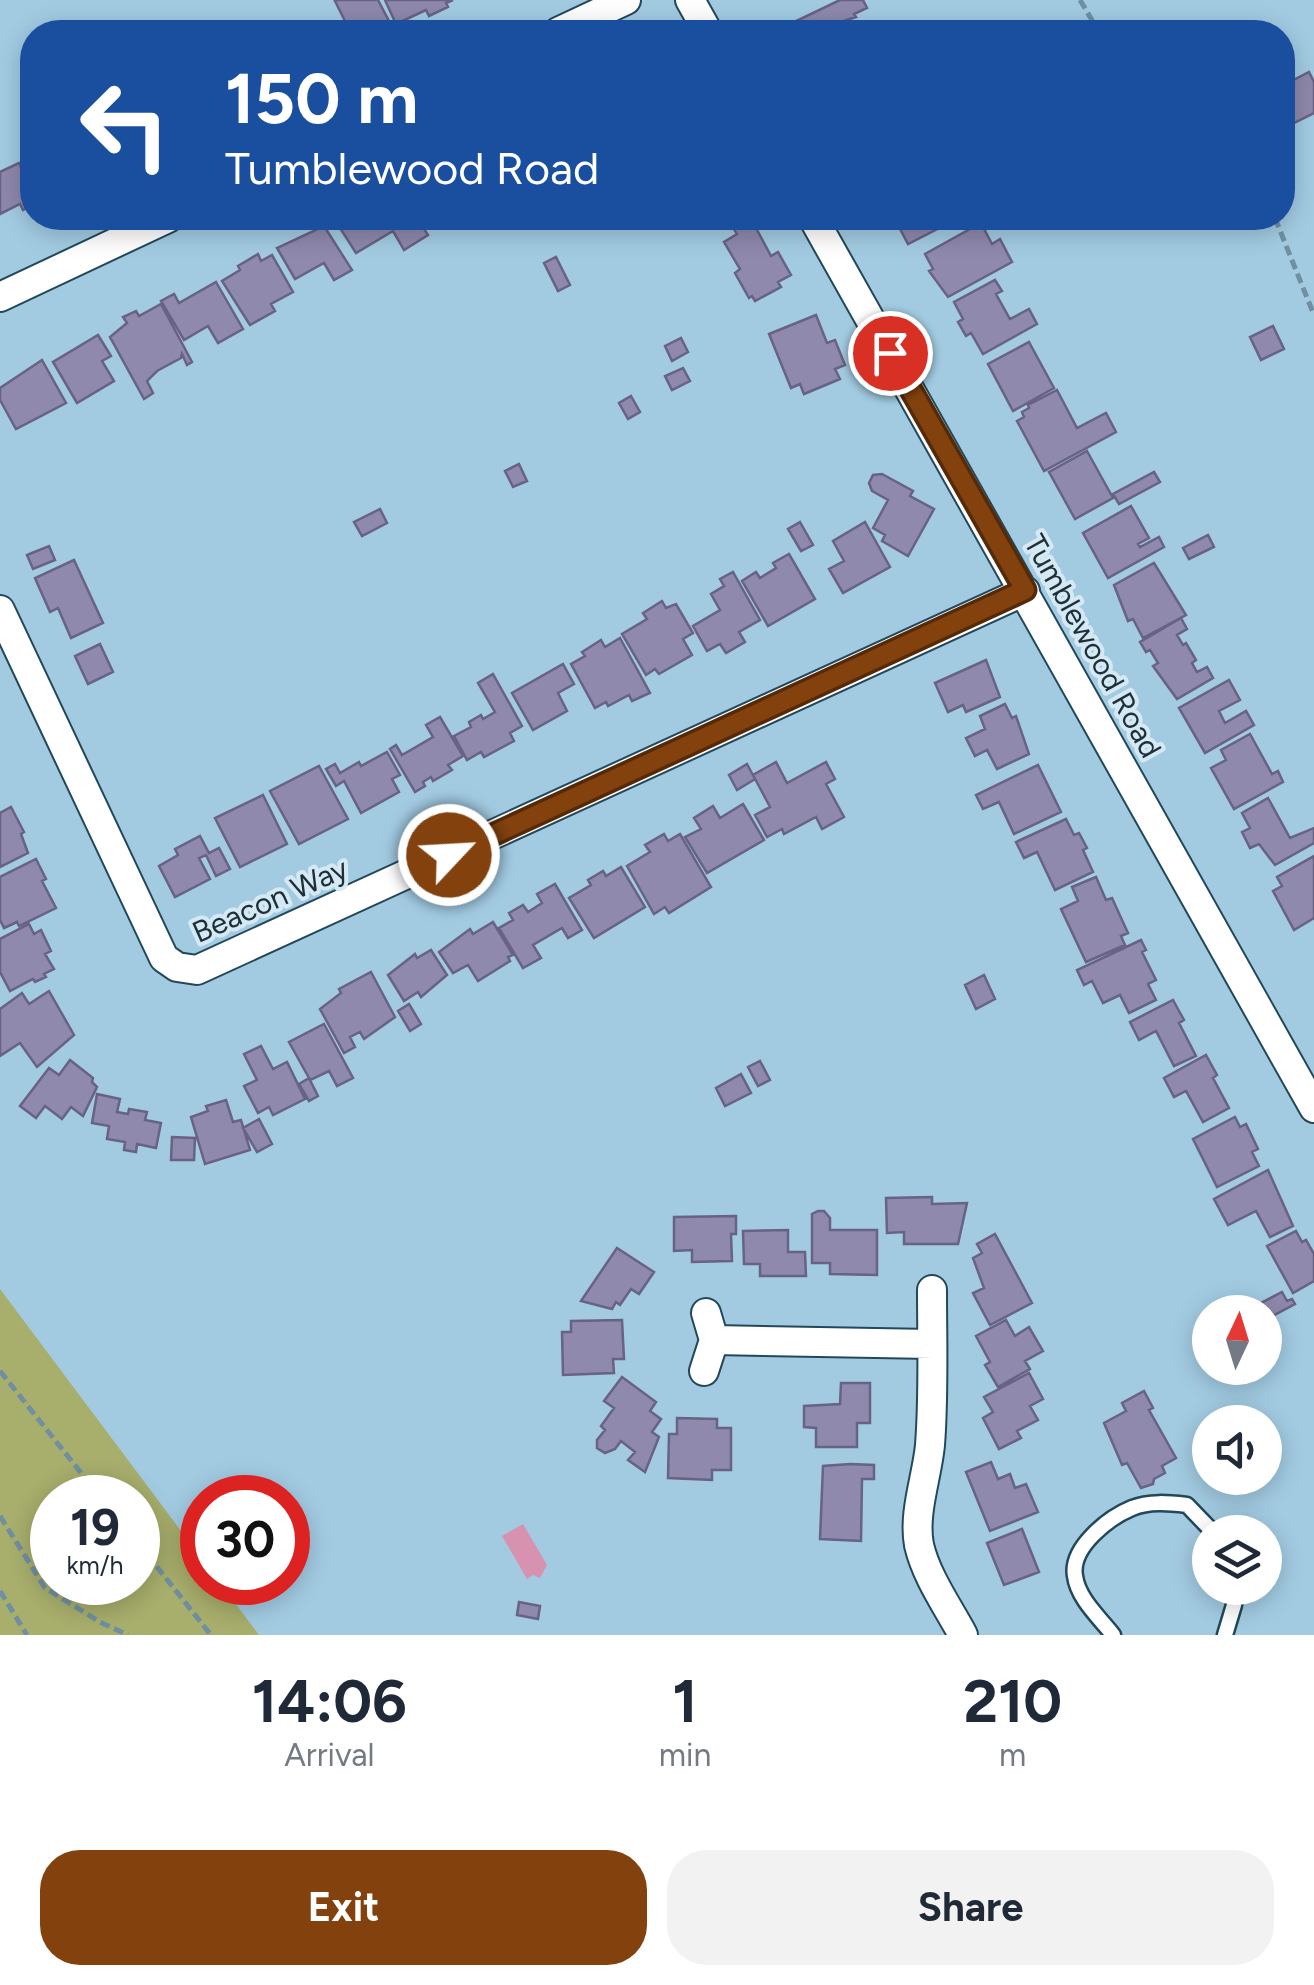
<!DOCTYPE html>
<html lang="en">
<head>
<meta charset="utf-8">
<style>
  body { margin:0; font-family:Figtree,sans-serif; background:#f2f2f3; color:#1f2937; height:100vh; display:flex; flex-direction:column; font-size:38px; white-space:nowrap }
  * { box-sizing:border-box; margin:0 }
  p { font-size:32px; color:#747a83 }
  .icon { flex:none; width:55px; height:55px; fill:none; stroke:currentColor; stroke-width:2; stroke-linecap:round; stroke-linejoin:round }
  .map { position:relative; height:1635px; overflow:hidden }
  .details { display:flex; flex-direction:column; background:#fff; flex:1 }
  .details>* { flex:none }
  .top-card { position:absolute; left:20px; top:20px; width:1275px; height:210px; border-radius:40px; box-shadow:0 5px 25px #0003; background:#1a4fa0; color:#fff; overflow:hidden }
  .needle { width:65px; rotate:4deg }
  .controls { position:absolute; left:1192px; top:1295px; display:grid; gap:20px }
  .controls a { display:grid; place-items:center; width:90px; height:90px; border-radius:50%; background:#fff; box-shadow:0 5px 25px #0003; font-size:50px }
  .speed { position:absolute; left:30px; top:1475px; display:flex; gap:20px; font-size:50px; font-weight:700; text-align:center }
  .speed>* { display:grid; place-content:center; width:130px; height:130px; border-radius:50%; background:#fff; box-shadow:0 5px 25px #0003; line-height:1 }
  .speed small { font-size:25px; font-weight:400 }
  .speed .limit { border:15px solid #d22; background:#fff; color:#111 }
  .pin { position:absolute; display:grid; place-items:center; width:85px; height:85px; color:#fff; margin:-42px; border:5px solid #fff; border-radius:50%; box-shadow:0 2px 10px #0007 }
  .me { position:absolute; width:110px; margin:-55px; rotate:65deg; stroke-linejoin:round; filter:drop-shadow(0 0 8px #0008) }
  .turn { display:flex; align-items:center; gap:35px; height:210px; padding:0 40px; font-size:45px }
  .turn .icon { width:130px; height:130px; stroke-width:2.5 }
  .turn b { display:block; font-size:70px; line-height:85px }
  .eta { display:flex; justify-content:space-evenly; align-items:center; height:170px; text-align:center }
  .eta b { font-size:60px; font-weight:700; line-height:70px }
  .cta { display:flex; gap:20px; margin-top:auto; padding:20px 40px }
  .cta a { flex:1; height:115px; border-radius:40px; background:#83410d; color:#fff; font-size:40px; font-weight:700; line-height:115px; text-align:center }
  .cta a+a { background:#f2f2f3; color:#1f2937 }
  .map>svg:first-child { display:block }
  .green { fill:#a8ae6c; fill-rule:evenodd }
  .water { fill:#d792af }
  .building { fill:#8e89ad; stroke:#686284; stroke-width:2.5 }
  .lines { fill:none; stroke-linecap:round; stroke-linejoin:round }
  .service-casing { stroke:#22485a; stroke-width:19 }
  .minor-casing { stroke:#22485a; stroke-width:32 }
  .path { stroke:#7090a1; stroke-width:5; stroke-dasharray:10 5; stroke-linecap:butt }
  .service { stroke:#fff; stroke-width:14 }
  .minor { stroke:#fff; stroke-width:28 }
  .route-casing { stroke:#552a08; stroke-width:25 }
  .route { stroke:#83410d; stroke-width:18 }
  .labels { text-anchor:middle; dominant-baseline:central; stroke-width:8; stroke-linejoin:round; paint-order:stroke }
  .street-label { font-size:30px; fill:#1f2f38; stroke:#d4e9f4 }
</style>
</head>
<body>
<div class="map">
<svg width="1314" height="1635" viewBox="0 0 1314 1635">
  <rect width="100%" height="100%" fill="#a2cbe2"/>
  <path class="green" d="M 0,1289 L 202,1559 L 202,1582 L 220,1583 L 259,1635 L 0,1635 ZM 52,1498 L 138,1498 L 138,1582 L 52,1582 Z"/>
  <path class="water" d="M 523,1524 L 547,1565 L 540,1578 L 533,1575 L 527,1579 L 502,1536 Z"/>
  <path class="building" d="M 338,0 L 378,0 L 391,25 L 382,29 L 384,32 L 334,32 L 331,27 L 345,21 L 335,1 Z
    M 385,0 L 453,0 L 446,3 L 448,7 L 429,16 L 426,10 L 396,24 Z
    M 840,0 L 863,0 L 867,8 L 854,14 L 856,17 L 834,24 L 839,32 L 800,32 L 794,22 Z
    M 1309,72 L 1314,82 L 1314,113 L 1282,129 L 1282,86 Z
    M 19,163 L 23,172 L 29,169 L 32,176 L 32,205 L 23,210 L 20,204 L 0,214 L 0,172 Z
    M 358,218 L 417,218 L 428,235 L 404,250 L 393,231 L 356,253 L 340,228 Z
    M 727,218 L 760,218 L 763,224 L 756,228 L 771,256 L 778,252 L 791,275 L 778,282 L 781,287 L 755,301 L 752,296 L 749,298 L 735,273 L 740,269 L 724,242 L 737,234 Z
    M 903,218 L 959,218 L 908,244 L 899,227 L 906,223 Z
    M 981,223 L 992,244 L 1000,239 L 1012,262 L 948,297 L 929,271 L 933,269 L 925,254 Z
    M 324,226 L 352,270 L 334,280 L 324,263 L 295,279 L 277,248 Z
    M 258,254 L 261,261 L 272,255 L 293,292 L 271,304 L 275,311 L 250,325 L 222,281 L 240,270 L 238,266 Z
    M 556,257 L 570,285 L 558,291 L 544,263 Z
    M 995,280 L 1002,291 L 996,294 L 1010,319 L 1029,309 L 1037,324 L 983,354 L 971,333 L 966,336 L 958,322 L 963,319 L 954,302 Z
    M 216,282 L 243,329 L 218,343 L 208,326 L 184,340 L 161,301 L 174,294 L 179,303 Z
    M 161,304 L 192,362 L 187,365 L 182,354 L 181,358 L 157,371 L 147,381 L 153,393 L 144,399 L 110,337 L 127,323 L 123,317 L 136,311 L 139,316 Z
    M 816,315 L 827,343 L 835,340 L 845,365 L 835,369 L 840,379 L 804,394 L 800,384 L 791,388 L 769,334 Z
    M 1273,326 L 1284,349 L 1261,360 L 1250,337 Z
    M 98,335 L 111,356 L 102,361 L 114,381 L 77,403 L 53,362 Z
    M 681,338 L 688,352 L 672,361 L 665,346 Z
    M 1029,342 L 1054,388 L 1013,411 L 988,364 Z
    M 42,360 L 66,403 L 16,429 L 0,400 L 0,388 Z
    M 683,368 L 690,381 L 672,390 L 665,376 Z
    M 1057,390 L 1077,428 L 1106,413 L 1116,432 L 1044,471 L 1017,421 L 1024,417 L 1022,412 L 1029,408 L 1028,405 Z
    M 631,396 L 640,412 L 628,419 L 619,403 Z
    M 1087,451 L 1113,498 L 1075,519 L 1049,472 Z
    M 519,464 L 527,481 L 513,487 L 505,471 Z
    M 1154,472 L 1160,482 L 1119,504 L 1113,494 Z
    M 882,474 L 913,491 L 910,496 L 934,509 L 908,556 L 882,541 L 885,535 L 873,528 L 888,500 L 872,491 L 869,483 L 873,475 Z
    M 1131,506 L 1149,538 L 1138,544 L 1140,547 L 1159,537 L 1164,547 L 1108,578 L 1083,533 Z
    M 380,509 L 387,523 L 362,536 L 354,522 Z
    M 800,522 L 813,545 L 801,551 L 788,529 Z
    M 865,522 L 890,567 L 843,593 L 829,569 L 844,561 L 833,541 Z
    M 1208,535 L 1214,547 L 1189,559 L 1183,548 Z
    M 49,546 L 55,560 L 33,569 L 27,555 Z
    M 789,554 L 815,599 L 768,626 L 742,581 L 756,572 L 760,578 L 776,568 L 773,563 Z
    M 74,560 L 103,623 L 71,638 L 58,608 L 50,612 L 35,578 Z
    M 1154,563 L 1186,615 L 1143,638 L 1133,619 L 1128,621 L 1114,585 Z
    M 733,572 L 760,620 L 739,632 L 745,642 L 726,653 L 720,644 L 707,651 L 693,626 L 720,610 L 711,594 L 724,586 L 720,579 Z
    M 662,601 L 666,608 L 676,604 L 693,633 L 683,639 L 692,655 L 659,674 L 655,669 L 646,675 L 622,634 L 647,619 L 643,613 Z
    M 1181,618 L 1187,629 L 1177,635 L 1183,645 L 1186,643 L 1196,660 L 1192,663 L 1197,672 L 1207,667 L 1213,678 L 1177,699 L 1153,666 L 1158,663 L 1150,650 L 1146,652 L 1140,642 Z
    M 620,638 L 650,693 L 632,701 L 629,695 L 608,706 L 606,702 L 595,708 L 571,664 L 585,656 L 582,652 L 601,640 L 605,647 Z
    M 100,644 L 113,672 L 88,684 L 75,656 Z
    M 986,660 L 1000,697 L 966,712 L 963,705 L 948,712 L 935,683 Z
    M 563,664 L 574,684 L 558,693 L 567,711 L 533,730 L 512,693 Z
    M 493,674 L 522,726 L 510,733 L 514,741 L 484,757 L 481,752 L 467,760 L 454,736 L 471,727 L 469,722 L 481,715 L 483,719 L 495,712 L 478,683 Z
    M 1229,680 L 1240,700 L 1219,711 L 1225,723 L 1246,711 L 1254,725 L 1205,753 L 1179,708 Z
    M 1005,704 L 1012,718 L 1016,716 L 1029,754 L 997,769 L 987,750 L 975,756 L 966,738 L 985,729 L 980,716 Z
    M 440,717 L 463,756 L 448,765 L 452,770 L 433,781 L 431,777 L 423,782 L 425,786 L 415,792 L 390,749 L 396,745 L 402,755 L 433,737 L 426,725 Z
    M 1250,734 L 1272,774 L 1278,771 L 1283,782 L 1234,809 L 1211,768 L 1226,760 L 1221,750 Z
    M 387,752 L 400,775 L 392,779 L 399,792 L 361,813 L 344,781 L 336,786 L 326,769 L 335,764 L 340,773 L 359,762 L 361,766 Z
    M 776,762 L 787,783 L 826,762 L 835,779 L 826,784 L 844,817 L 822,829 L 816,817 L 784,834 L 782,829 L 767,837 L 755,815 L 770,807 L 753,775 Z
    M 747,764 L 755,779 L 737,790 L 729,775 Z
    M 1038,765 L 1061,812 L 1014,834 L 999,802 L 983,809 L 976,795 Z
    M 319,766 L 348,819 L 299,844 L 270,791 Z
    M 263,795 L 287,844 L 240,867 L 215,818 Z
    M 1268,798 L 1290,838 L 1314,828 L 1314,843 L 1275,865 L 1259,844 L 1250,848 L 1242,832 L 1250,828 L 1242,813 Z
    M 743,804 L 764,840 L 707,873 L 685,837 L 701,829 L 694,818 L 713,806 L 720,818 Z
    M 11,807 L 24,832 L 21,834 L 28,853 L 0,867 L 0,813 Z
    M 1066,819 L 1074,835 L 1079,833 L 1087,848 L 1083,850 L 1093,872 L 1055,890 L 1037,852 L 1024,858 L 1016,842 Z
    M 664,834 L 668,841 L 680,834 L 711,887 L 669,913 L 665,907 L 654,914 L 627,866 L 650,852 L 645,845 Z
    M 200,836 L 209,853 L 219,848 L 230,869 L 216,876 L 206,855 L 199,858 L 210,879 L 175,897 L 159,866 L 178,855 L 175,849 Z
    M 1314,856 L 1314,918 L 1294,930 L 1273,891 L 1282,886 L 1277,877 Z
    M 36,859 L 46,879 L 42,881 L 56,908 L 19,926 L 17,922 L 4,928 L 0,920 L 0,877 Z
    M 621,867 L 645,907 L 594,938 L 569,898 L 591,885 L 588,880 L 603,871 L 606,876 Z
    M 1096,877 L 1106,900 L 1112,898 L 1128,933 L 1121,936 L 1125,945 L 1086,962 L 1061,909 L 1078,901 L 1072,887 Z
    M 555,884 L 582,930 L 568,938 L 562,928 L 533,945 L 541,958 L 523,968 L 499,928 L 513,920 L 509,913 L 523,905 L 528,912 L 542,903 L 537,894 Z
    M 493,922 L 513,955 L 508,957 L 510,961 L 478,981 L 468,965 L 453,973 L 439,952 L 470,929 L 473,934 Z
    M 29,924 L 34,934 L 41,930 L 51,951 L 45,954 L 54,969 L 44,974 L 46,977 L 35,982 L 33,979 L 10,991 L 0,972 L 0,939 Z
    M 1141,940 L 1146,950 L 1142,952 L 1156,980 L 1148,984 L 1156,1000 L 1129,1013 L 1120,995 L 1103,1003 L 1092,981 L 1084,985 L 1077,970 Z
    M 431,950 L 447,975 L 421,997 L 418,992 L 404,1001 L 388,975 L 415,954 L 417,958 Z
    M 371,972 L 395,1017 L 364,1039 L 360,1032 L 350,1037 L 355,1047 L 344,1053 L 320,1009 L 341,993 L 339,989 Z
    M 984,975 L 995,999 L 976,1009 L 965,985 Z
    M 49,991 L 74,1035 L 37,1067 L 20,1043 L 0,1056 L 0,1009 L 22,993 L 29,1004 Z
    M 1173,1000 L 1184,1020 L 1179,1023 L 1196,1056 L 1174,1066 L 1156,1031 L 1139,1040 L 1130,1022 Z
    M 409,1004 L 421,1024 L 410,1031 L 398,1011 Z
    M 324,1024 L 353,1078 L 337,1086 L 329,1071 L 310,1080 L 318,1096 L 309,1101 L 299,1084 L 309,1078 L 289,1042 Z
    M 261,1046 L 273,1069 L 287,1062 L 305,1099 L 273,1115 L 269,1107 L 258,1113 L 244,1086 L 257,1080 L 244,1054 Z
    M 1206,1055 L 1217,1075 L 1213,1078 L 1229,1108 L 1203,1122 L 1186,1091 L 1174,1097 L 1164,1078 Z
    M 70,1060 L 93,1078 L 92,1082 L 97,1087 L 83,1116 L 71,1107 L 62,1119 L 45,1106 L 36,1118 L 20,1106 L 49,1068 L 59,1075 Z
    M 760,1061 L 770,1080 L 758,1086 L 748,1067 Z
    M 741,1074 L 751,1093 L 725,1106 L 716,1088 Z
    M 97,1094 L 120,1099 L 117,1112 L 128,1114 L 129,1109 L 147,1112 L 145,1120 L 161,1123 L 156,1148 L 137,1144 L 136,1152 L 124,1150 L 125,1142 L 107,1139 L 109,1126 L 92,1123 Z
    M 226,1100 L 233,1122 L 241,1120 L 250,1150 L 205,1164 L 191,1117 L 208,1111 L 206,1106 Z
    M 1235,1117 L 1240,1127 L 1246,1124 L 1258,1149 L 1252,1152 L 1259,1166 L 1217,1187 L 1193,1139 Z
    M 259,1119 L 272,1144 L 257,1152 L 243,1128 Z
    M 172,1137 L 195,1138 L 194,1160 L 171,1160 Z
    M 1268,1170 L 1293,1226 L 1270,1237 L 1256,1211 L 1228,1225 L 1214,1199 Z
    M 932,1197 L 932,1204 L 967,1203 L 958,1244 L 904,1244 L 904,1232 L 887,1233 L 886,1198 Z
    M 818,1211 L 824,1211 L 830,1218 L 830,1230 L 877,1230 L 877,1275 L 830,1274 L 830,1263 L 812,1263 L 812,1214 Z
    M 736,1216 L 736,1234 L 731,1234 L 732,1261 L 692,1262 L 692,1250 L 674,1251 L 674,1217 Z
    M 788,1230 L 788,1252 L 805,1252 L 806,1276 L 760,1276 L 760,1264 L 744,1264 L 743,1231 Z
    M 1296,1231 L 1302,1242 L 1306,1240 L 1314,1254 L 1314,1281 L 1293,1293 L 1267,1246 Z
    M 995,1234 L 1032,1303 L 990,1325 L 973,1293 L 984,1288 L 973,1258 L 982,1253 L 977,1244 Z
    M 617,1248 L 654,1272 L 639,1294 L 631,1289 L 620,1305 L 616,1302 L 612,1309 L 581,1301 Z
    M 1282,1292 L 1287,1301 L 1292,1299 L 1295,1304 L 1267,1319 L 1259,1304 Z
    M 622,1320 L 624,1359 L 613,1359 L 614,1373 L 563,1375 L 562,1332 L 571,1332 L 571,1321 Z
    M 1006,1320 L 1015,1336 L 1029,1327 L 1043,1351 L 1025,1361 L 1030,1369 L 998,1387 L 985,1365 L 990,1362 L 976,1336 Z
    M 1029,1373 L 1043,1399 L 1030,1406 L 1038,1420 L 1017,1431 L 1021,1438 L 999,1449 L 983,1418 L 993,1412 L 984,1397 Z
    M 622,1377 L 656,1402 L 650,1411 L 661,1419 L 652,1432 L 659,1437 L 645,1472 L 628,1460 L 635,1452 L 621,1441 L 615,1449 L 605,1453 L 597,1448 L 597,1440 L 605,1430 L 601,1426 L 614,1408 L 604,1401 Z
    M 841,1383 L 870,1383 L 870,1423 L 857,1423 L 857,1447 L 816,1447 L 816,1428 L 804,1427 L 804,1406 L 840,1404 Z
    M 1144,1391 L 1153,1408 L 1149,1410 L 1176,1458 L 1162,1466 L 1165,1473 L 1154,1479 L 1153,1484 L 1141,1488 L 1127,1463 L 1122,1465 L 1104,1423 L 1126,1411 L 1122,1403 Z
    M 677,1418 L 717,1419 L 717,1428 L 731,1428 L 731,1470 L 712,1470 L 712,1480 L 668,1478 L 669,1434 L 677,1434 Z
    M 991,1462 L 998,1479 L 1010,1474 L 1015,1488 L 1026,1484 L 1038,1512 L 990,1531 L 966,1472 Z
    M 850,1464 L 874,1465 L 874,1479 L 862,1479 L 861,1541 L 820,1539 L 823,1466 Z
    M 1022,1529 L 1039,1572 L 1004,1585 L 987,1543 Z
    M 519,1602 L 540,1606 L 538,1619 L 517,1615 Z"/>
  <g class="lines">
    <defs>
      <path id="service" d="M 1113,1635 C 1100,1618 1078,1599 1075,1576 C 1070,1548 1108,1518 1132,1508 C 1149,1501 1169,1503 1187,1505 L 1213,1532
        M 1225,1635 L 1234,1605 L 1235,1588"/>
      <path id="minor" d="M 690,0 L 708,32
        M 558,32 L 626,0
        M 813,218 L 1314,1108
        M 0,297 L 168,218
        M 0,610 L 164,958 L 177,967 L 197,970 L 1025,591
        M 932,1290 C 932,1342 934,1393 930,1445 C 927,1477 913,1513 919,1545 C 926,1576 948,1607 963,1635
        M 714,1340 L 932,1344
        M 704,1371 L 714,1340 L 706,1313"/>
    </defs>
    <use href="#service" class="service-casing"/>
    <use href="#minor" class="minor-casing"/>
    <path class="path" d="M 1080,0 L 1099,32
      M 1275,218 L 1314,315
      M 0,1371 L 101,1498
      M 0,1516 L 45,1588 L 100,1622 L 128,1635
      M 138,1543 L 211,1635
      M 0,1591 L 27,1635"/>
    <use href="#service" class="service"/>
    <use href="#minor" class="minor"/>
  </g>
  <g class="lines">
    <defs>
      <path id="route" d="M 449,855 L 1025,590 L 890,353"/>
    </defs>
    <use href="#route" class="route-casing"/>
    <use href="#route" class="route"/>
  </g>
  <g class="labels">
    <g class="street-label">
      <text transform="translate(1093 646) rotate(61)">Tumblewood Road</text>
      <text transform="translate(270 900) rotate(-24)">Beacon Way</text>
    </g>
  </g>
</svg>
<div class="controls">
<a><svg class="needle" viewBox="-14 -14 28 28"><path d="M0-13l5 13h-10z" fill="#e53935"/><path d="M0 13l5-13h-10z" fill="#747a83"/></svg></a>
<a><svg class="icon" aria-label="sound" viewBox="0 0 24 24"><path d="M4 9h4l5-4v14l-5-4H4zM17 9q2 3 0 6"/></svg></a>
<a><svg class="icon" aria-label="layers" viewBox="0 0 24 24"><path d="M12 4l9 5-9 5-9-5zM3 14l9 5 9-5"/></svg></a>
</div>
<div class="speed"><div>19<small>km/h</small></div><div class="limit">30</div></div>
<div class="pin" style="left:890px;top:353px;background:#d93025"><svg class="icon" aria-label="arrive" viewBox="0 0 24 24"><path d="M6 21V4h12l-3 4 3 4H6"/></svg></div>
<svg class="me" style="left:449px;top:855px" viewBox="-20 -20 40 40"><circle r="17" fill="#83410d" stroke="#fff" stroke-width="3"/><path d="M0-11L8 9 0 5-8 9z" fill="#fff"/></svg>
<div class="top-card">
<div class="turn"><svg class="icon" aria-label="left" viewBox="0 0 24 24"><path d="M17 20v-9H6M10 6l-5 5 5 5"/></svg><div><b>150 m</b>Tumblewood Road</div></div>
</div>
</div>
<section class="details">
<div class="eta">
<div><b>14:06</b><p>Arrival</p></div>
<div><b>1</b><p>min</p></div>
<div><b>210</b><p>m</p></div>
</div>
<div class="cta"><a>Exit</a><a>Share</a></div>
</section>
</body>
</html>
